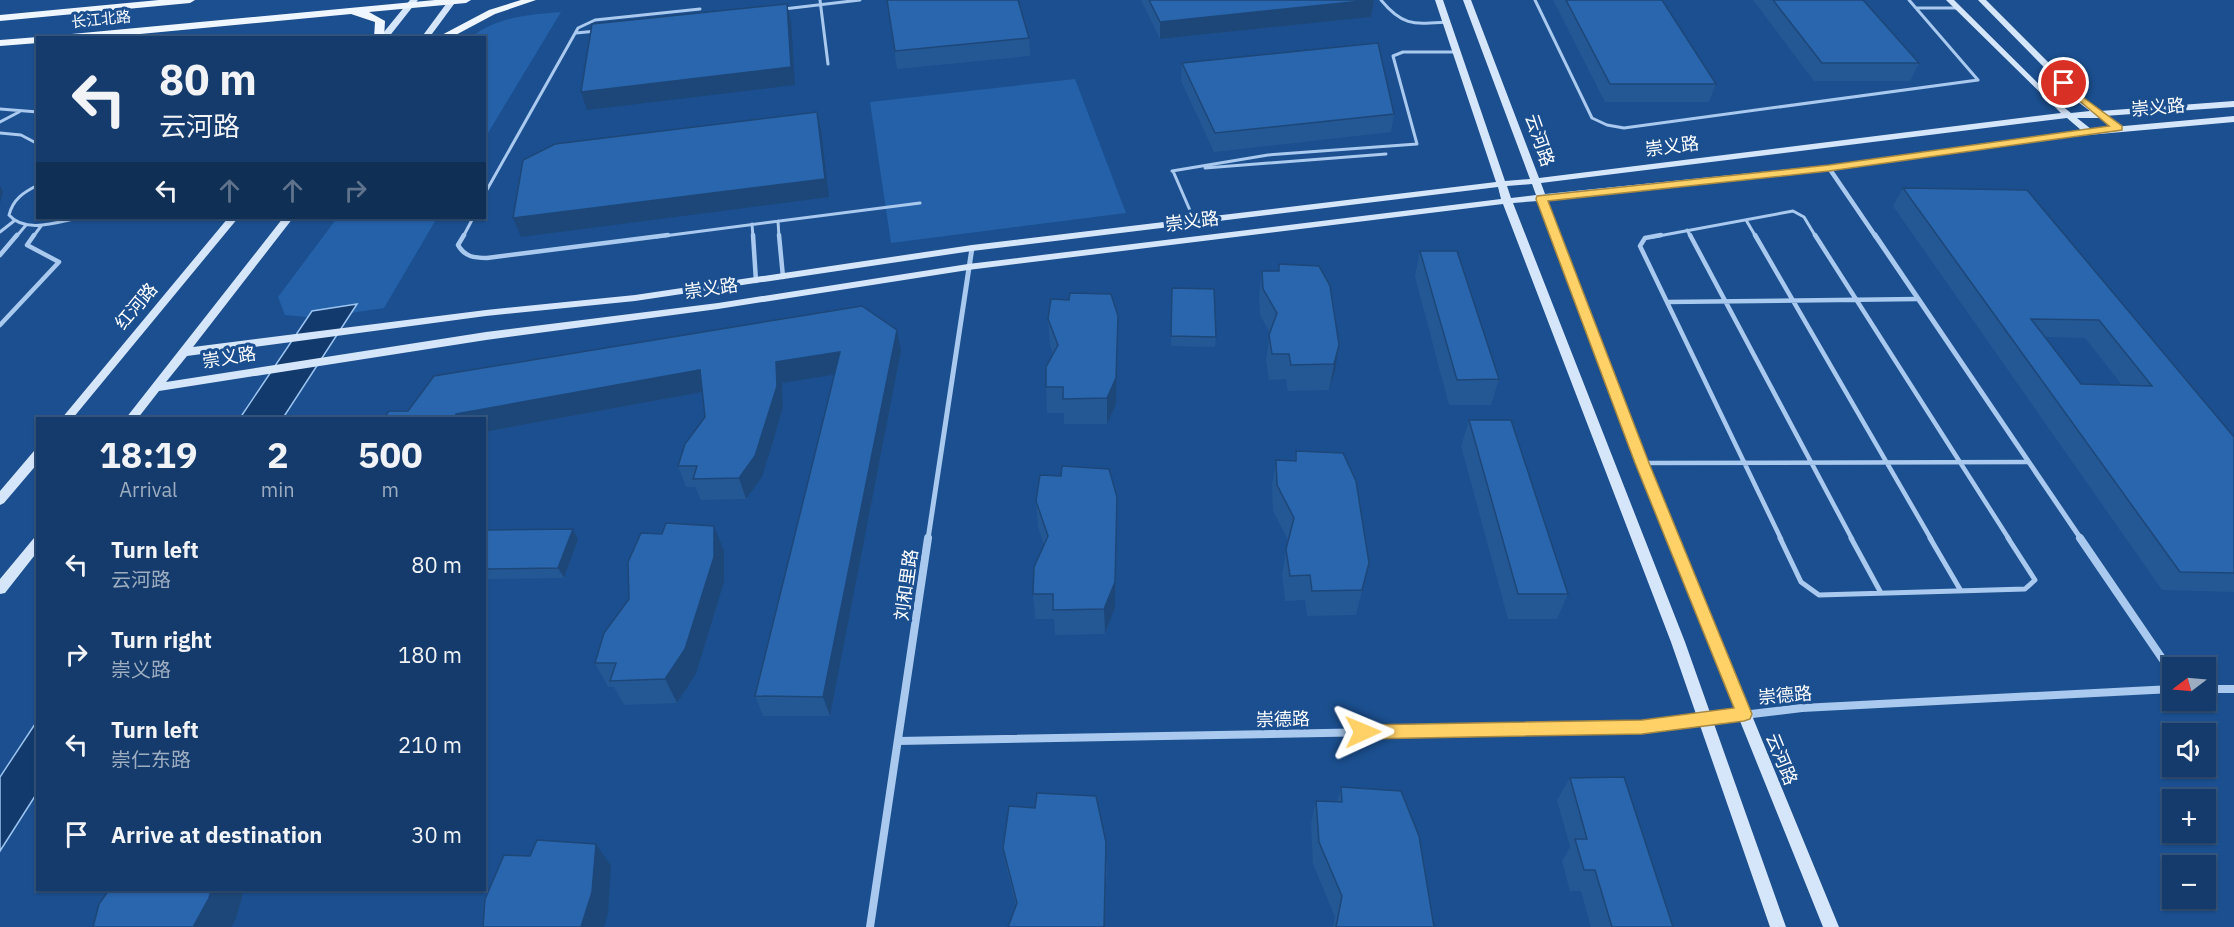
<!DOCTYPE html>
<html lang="en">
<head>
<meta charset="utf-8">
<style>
  body { margin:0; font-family:"IBM Plex Sans","Noto Sans SC",sans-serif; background:#214673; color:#f1f3f6; height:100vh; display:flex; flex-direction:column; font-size:22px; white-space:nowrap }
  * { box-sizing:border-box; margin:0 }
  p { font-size:20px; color:#9dadc1 }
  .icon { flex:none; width:33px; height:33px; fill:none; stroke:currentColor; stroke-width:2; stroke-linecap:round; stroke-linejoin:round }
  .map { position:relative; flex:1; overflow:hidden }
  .drawer { position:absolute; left:36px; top:417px; width:450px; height:474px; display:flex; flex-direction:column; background:#143b6b; border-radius:0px; box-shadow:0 2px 4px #0004,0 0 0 2px #33557e }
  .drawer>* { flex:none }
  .top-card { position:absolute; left:36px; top:36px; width:450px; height:183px; border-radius:0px; box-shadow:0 2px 4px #0004,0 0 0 2px #33557e; background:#143b6b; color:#f1f3f6; overflow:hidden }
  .needle { width:39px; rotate:254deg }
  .fabs { position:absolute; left:2162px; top:657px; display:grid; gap:12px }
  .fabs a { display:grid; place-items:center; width:54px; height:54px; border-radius:0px; background:#143b6b; box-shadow:0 2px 4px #0004,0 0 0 2px #33557e; font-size:30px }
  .pin { position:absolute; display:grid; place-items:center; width:51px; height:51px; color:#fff; margin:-26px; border:3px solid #fff; border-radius:50%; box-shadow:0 2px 6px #0007 }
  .me { position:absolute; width:66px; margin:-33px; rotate:89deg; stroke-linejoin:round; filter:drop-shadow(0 0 4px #0008) }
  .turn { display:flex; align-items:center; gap:21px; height:126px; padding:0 24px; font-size:27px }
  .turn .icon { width:78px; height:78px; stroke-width:2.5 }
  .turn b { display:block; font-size:42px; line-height:51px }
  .lanes { display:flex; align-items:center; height:57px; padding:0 24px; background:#0003; justify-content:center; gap:30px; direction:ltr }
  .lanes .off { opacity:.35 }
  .eta { display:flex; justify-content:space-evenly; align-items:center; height:102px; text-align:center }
  .eta b { font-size:36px; font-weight:700; line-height:42px }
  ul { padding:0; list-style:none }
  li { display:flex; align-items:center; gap:18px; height:90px; padding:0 24px }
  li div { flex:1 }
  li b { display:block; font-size:22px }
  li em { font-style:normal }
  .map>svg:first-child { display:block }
  .green { fill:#2461a8 }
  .water { fill:#123a6d; stroke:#9cc4f0; stroke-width:1.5 }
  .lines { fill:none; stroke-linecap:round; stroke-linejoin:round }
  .lane-far2 { stroke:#a9c9ee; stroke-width:3 }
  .lane-far1 { stroke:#a9c9ee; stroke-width:4.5 }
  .lane { stroke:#a9c9ee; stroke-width:5 }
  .street-far2 { stroke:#a9c9ee; stroke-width:4.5 }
  .street-far1 { stroke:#a9c9ee; stroke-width:5 }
  .street { stroke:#a9c9ee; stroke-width:8 }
  .secondary { fill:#d6e6fa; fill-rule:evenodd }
  .primary { fill:#f0f6ff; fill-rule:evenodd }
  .wall { fill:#245895; fill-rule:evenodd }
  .shaded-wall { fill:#1d4779 }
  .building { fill:#2a66ad; stroke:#1d4779; stroke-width:1.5; fill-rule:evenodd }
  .route { fill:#ffd166; stroke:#a68842; stroke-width:1.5 }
  .labels { text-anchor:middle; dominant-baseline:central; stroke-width:6; stroke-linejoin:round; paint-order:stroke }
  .far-street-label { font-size:15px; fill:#fff; stroke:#1b4f8f }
  .street-label { font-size:18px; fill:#fff; stroke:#1b4f8f }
</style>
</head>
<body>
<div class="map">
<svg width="2234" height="927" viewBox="0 0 2234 927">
  <rect width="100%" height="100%" fill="#1b4f8f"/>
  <path class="green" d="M 561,12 L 485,138 L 484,38 L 471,37 C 499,16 527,15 561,12 Z
    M 1075,79 L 1126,213 L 891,243 L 870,102 Z
    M 337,218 L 437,218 L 384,308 L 316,318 L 285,315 L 278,297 Z"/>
  <path class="water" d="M 357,304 L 283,418 L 240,418 L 312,311 Z
    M 37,721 L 37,793 L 0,851 L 0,777 Z"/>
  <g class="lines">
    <path class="lane-far2" d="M 820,0 L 828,64
      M 1381,0 C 1403,27 1415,24 1447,22
      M 1535,0 L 1592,118 L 1607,125 L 1624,128 L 1978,80 L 1909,0
      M 1916,8 L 1958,8
      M 784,9 L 860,0
      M 576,33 L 597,31
      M 0,109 L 38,112
      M 0,122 L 19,112
      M 0,133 L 21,135 L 38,144
      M 1205,168 L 1386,154
      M 1172,171 L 1268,155 L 1417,144 L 1393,56 L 1403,52 L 1458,52
      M 1173,171 L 1195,222
      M 38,185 C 24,192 13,199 9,215 C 25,234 58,222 78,218
      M 484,195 L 578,28 L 595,20 L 700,9
      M 1746,220 L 1756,237
      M 778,221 L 779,237
      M 752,224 L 753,237
      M 1687,230 L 1691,237
      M 0,232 L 14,221
      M 16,237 L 26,225
      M 33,237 L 41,226
      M 463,237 L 473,218
      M 656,237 L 920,203
      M 1653,237 L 1793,211 L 1804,217 L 1816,237"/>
    <path class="lane-far1" d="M 464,235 L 458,245 C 465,257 474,258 487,258 L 668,235
      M 753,235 L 756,281
      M 779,235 L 783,277
      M 1661,235 L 1645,238 L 1640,246 L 1781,539
      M 1690,235 L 1852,539
      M 1755,235 L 1931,539
      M 1815,235 L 2009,539
      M 0,255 L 17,235
      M 1667,302 L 1918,299
      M 0,325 L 59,262 L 27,245 L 34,235
      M 1644,463 L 2028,462"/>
    <path class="lane" d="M 1780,538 L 1801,582 L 1819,595 L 2025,589 L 2035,580 L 2008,538
      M 1851,538 L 1881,593
      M 1930,538 L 1961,591"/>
    <path class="street-far2" d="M 1829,168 L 1876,237"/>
    <path class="street-far1" d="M 1875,235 L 2081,539
      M 928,539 L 972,248"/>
    <path class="street" d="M 2080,538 L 2172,673
      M 2205,689 L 2234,689
      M 898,741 L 1642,727 L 1802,708 L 2172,689
      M 870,927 L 928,538"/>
    <path class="secondary" d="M 410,0 L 418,0 L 388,38 L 379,38 Z
      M 449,0 L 457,0 L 429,38 L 421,38 Z
      M 1435,0 L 1443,0 L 1505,181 L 1530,179 L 1463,0 L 1471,0 L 1539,178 L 2061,113 L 1946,0 L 1954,0 L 2056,101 L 2071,113 L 2090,111 L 2078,102 L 1978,0 L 1986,0 L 2084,98 L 2100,111 L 2234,101 L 2234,107 L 2104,116 L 2100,118 L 2077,118 L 2091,129 L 2234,116 L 2234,122 L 2066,137 L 1829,171 L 1547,200 L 1648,463 L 1839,927 L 1823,927 L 1636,463 L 1538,201 L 1513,203 L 1685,642 L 1786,927 L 1770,927 L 1671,642 L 1503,204 L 968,270 L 718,309 L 486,340 L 159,391 L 138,418 L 126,418 L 283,218 L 293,218 L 193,347 L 486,310 L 635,295 L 972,245 L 1496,182 ZM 2067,118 L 2081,130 L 1829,165 L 1545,194 L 1541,183 ZM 1532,184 L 1536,195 L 1511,198 L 1507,186 ZM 1498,187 L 1501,199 L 968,264 L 718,303 L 486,332 L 166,382 L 187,356 L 486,316 L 635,301 L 972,251 Z
      M 228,218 L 238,218 L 73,418 L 62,418 Z
      M 38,450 L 38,463 L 4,503 L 0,505 L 0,491 L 34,451 Z
      M 38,536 L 38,551 L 5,593 L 0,594 L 0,579 L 34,538 Z"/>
    <path class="primary" d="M 159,0 L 195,0 L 190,3 L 0,21 L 0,15 Z
      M 435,0 L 471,0 L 466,3 L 369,12 L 385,21 L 384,38 L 374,38 L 375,22 L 351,14 L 98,38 L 56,38 L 61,35 Z
      M 521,0 L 536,0 L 495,14 L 450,38 L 436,38 L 489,10 Z
      M 38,37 L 40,38 L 38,38 L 38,43 L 0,46 L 0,40 Z"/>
  </g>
  <path class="wall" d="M 887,0 L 1029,38 L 1030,56 L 897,69 Z
    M 1141,0 L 1374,0 L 1371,17 L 1160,39 Z
    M 1553,0 L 1662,0 L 1716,84 L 1709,102 L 1605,102 Z
    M 1753,0 L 1863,0 L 1919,63 L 1910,81 L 1814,81 Z
    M 1182,63 L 1394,114 L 1391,132 L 1214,152 L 1181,81 Z
    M 1903,188 L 2027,190 L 2234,437 L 2234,592 L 2162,590 L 1893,206 ZM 2046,337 L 2085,338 L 2122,385 L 2081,384 Z
    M 1420,251 L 1499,379 L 1491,405 L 1449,405 L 1415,277 Z
    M 1279,264 L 1319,266 L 1335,371 L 1329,390 L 1288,391 L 1286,379 L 1269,380 L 1266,361 L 1270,333 L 1260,315 L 1259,296 L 1262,271 L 1278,271 Z
    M 1172,288 L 1216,337 L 1215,347 L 1171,346 Z
    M 1118,316 L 1116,404 L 1107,424 L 1064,424 L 1064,413 L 1047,413 L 1046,387 L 1053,354 L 1050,345 L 1048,319 Z
    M 901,351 L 830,716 L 763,716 L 755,696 L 834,374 L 782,383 L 783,407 L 773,442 L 762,477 L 746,499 L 701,500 L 695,487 L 686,487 L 678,466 L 705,417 L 703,392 L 484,432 L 484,418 L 408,411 Z
    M 1469,420 L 1568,594 L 1557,619 L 1508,619 L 1461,446 Z
    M 1296,451 L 1369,563 L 1356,615 L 1307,616 L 1305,600 L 1285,601 L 1282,574 L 1288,540 L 1273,511 L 1272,485 L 1276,460 L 1294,461 Z
    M 1036,501 L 1117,523 L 1115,607 L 1105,634 L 1055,635 L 1054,619 L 1035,619 L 1033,594 L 1044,545 L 1038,527 Z
    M 484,530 L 578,539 L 564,578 L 484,579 Z
    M 724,551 L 724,582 L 696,674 L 677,703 L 624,705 L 614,687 L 608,687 L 595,663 L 629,599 Z
    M 1570,778 L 1673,927 L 1591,927 L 1581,891 L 1570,891 L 1562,861 L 1570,847 L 1557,800 Z
    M 1341,787 L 1434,927 L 1333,927 L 1335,917 L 1313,864 L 1311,824 L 1316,801 L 1337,802 Z
    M 1003,848 L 1107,863 L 1105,927 L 1008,927 L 1016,906 L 1007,870 Z"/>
  <path class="shaded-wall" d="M 1374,0 L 1371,17 L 1160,39 L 1160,22 Z
    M 787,4 L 791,21 L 795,85 L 587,110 L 581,92 Z
    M 817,112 L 821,130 L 829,197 L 521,237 L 513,218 Z
    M 0,185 L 3,192 L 0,203 Z
    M 1118,316 L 1116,404 L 1107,424 L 1107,398 Z
    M 897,330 L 901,351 L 830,716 L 823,697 Z
    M 1339,345 L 1335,371 L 1329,390 L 1334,364 Z
    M 840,352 L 845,373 L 782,383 L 783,407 L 773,442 L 762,477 L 746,499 L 739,478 L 776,362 Z
    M 700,370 L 708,391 L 484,432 L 484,418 L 455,418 L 456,414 Z
    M 1117,497 L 1115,607 L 1105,634 L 1104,609 Z
    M 714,526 L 724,551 L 724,582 L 696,674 L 677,703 L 665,679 Z
    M 573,529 L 578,539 L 564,578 L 558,568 Z
    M 1106,842 L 1105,927 L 1104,927 Z
    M 596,844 L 611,866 L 608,913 L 604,927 L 581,927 Z
    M 211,890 L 244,890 L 236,918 L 232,927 L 193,927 Z"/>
  <path class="building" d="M 887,0 L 1018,0 L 1029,38 L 895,51 Z
    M 1149,0 L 1371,0 L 1160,22 Z
    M 1566,0 L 1662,0 L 1716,84 L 1610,84 Z
    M 1773,0 L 1863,0 L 1919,63 L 1822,63 Z
    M 787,4 L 791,67 L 581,92 L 592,24 Z
    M 1378,43 L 1394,114 L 1215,133 L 1182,63 Z
    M 817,112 L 825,179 L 513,218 L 523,160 L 555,144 Z
    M 1903,188 L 2027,190 L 2234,437 L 2234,573 L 2180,572 ZM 2031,319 L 2099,320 L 2152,386 L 2081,384 Z
    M 1420,251 L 1457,251 L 1499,379 L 1457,380 Z
    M 1279,264 L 1319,266 L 1330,286 L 1339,345 L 1334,364 L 1291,365 L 1289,354 L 1272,354 L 1269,335 L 1277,313 L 1263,289 L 1262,271 L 1279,271 Z
    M 1172,288 L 1214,289 L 1216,337 L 1171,336 Z
    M 1070,293 L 1111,294 L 1118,316 L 1116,378 L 1107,398 L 1063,399 L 1063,387 L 1046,387 L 1046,367 L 1058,345 L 1048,319 L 1051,299 L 1069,300 Z
    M 862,306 L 897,330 L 823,697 L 755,696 L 840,352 L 776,362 L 777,386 L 755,456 L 739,478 L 693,479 L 697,466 L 678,466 L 685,444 L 705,417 L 700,370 L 456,414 L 455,418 L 384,418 L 389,411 L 408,411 L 434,376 Z
    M 1469,420 L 1511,420 L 1568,594 L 1518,594 Z
    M 1296,451 L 1343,453 L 1356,481 L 1369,563 L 1362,590 L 1312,591 L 1310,575 L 1290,576 L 1286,549 L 1294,518 L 1277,485 L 1276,460 L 1296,461 Z
    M 1062,466 L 1109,469 L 1117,497 L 1115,582 L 1104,609 L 1053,610 L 1053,594 L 1033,594 L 1034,567 L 1048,536 L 1036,501 L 1040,475 L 1061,476 Z
    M 666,523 L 714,526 L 714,557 L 685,649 L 665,679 L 610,681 L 616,663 L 595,663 L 604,633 L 629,599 L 628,562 L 641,533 L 662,534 Z
    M 573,529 L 558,568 L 484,569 L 484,530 Z
    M 1624,777 L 1673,927 L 1612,927 L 1595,870 L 1584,870 L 1575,839 L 1587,839 L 1570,778 Z
    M 1341,787 L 1401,791 L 1419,836 L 1434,927 L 1336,927 L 1342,896 L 1319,842 L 1316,801 L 1342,802 Z
    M 1037,793 L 1096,796 L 1106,842 L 1104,927 L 1008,927 L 1017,903 L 1003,848 L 1009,806 L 1035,808 Z
    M 537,840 L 596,844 L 592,892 L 581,927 L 483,927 L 485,899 L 504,855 L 530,856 Z
    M 109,890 L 211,890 L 209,898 L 193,927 L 93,927 L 99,904 Z"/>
  <path class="route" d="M 2061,81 L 2068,81 L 2084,98 L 2122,126 L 2122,130 L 1829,171 L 1548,201 L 1649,463 L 1752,714 L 1750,719 L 1744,721 L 1642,734 L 1363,739 L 1357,737 L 1355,732 L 1357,727 L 1363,725 L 1642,720 L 1734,708 L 1635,463 L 1536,199 L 1537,196 L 1829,165 L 2109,126 L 2061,85 Z"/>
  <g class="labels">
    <g class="far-street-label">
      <text transform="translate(101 19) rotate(-6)">长江北路</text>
    </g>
    <g class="street-label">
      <text transform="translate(2158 107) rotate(-5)">崇义路</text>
      <text transform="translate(1540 140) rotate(71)">云河路</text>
      <text transform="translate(1672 146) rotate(-7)">崇义路</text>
      <text transform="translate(1192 221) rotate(-7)">崇义路</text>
      <text transform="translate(711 288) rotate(-8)">崇义路</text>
      <text transform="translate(136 306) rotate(-50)">红河路</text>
      <text transform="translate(229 357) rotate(-9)">崇义路</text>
      <text transform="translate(906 585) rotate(-82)">刘和里路</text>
      <text transform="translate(1785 695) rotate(-5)">崇德路</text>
      <text transform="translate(1283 719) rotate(-1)">崇德路</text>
      <text transform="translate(1782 759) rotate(68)">云河路</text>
    </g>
  </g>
</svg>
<div class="fabs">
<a><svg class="needle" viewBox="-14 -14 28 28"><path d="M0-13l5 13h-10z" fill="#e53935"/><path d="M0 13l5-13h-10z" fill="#9dadc1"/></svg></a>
<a><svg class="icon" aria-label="sound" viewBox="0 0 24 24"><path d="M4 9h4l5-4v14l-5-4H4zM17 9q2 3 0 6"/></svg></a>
<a>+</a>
<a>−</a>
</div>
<div class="pin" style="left:2064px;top:83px;background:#d93025"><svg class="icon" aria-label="arrive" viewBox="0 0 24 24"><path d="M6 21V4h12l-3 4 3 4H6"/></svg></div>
<svg class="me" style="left:1363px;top:732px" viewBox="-20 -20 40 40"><path d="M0-17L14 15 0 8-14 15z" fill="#ffd166" stroke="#fff" stroke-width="4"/></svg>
<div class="top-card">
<div class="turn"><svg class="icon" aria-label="left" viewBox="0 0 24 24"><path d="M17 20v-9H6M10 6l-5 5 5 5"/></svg><div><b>80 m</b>云河路</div></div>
<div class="lanes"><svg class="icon" aria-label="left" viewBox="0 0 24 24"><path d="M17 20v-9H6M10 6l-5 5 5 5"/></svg><svg class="icon off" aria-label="ahead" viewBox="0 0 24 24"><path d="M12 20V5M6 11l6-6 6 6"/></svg><svg class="icon off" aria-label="ahead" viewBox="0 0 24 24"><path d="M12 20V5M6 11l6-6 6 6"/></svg><svg class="icon off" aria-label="right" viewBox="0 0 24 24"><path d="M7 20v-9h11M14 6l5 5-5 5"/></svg></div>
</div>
<section class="drawer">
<div class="eta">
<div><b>18:19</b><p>Arrival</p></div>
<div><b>2</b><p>min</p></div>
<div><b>500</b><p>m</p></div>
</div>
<ul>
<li><svg class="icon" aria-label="left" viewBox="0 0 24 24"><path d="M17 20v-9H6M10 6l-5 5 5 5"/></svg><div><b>Turn left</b><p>云河路</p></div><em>80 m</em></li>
<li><svg class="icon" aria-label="right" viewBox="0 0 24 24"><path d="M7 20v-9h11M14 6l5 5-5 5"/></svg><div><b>Turn right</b><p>崇义路</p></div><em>180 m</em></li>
<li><svg class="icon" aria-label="left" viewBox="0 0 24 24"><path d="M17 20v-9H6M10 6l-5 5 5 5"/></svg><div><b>Turn left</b><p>崇仁东路</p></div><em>210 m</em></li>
<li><svg class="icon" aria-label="arrive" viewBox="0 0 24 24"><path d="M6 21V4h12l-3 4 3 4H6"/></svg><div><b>Arrive at destination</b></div><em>30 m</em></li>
</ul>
</section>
</div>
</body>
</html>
